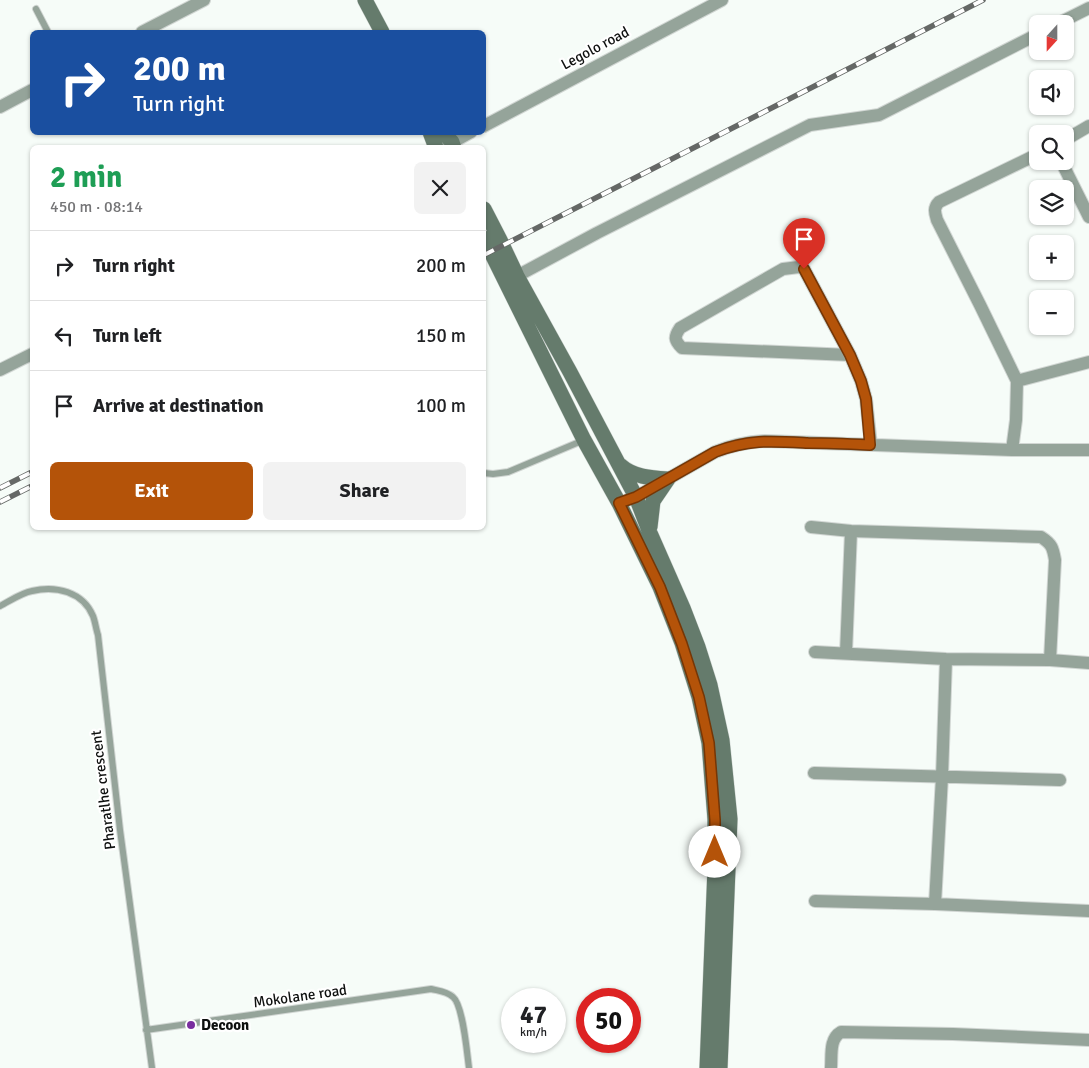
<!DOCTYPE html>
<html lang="en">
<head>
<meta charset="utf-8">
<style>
  body { margin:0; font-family:Signika,sans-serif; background:#f2f2f2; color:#202124; height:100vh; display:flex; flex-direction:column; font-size:19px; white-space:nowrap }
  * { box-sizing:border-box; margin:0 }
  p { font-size:16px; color:#757577 }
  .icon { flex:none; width:28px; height:28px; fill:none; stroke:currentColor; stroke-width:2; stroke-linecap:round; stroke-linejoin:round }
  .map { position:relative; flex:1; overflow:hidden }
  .drawer { position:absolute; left:30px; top:145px; width:456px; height:385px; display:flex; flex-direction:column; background:#fff; border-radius:8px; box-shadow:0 1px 4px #0004 }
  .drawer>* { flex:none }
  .hud { position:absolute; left:30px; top:30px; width:456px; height:105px; border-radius:8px; box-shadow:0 1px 4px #0004; background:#1a4fa0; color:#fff; overflow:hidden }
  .needle { width:32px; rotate:201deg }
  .buttons { position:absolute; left:1029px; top:15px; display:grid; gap:10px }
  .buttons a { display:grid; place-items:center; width:45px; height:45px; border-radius:8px; background:#fff; box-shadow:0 1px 4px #0004; font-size:25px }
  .speed { position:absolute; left:501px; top:988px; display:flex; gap:10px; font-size:25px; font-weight:700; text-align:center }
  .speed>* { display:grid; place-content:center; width:65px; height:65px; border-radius:50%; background:#fff; box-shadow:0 1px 4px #0004; line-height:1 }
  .speed small { font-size:12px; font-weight:400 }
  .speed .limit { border:8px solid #d22; background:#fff; color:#111 }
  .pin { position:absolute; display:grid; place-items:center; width:42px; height:42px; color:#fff; margin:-51px -21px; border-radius:50% 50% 50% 0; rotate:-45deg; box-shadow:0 0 5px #0007 }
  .pin .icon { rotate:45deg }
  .me { position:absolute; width:55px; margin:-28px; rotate:0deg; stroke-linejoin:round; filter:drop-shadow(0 0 4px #0008) }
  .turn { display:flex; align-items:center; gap:18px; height:105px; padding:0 20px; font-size:22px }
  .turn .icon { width:65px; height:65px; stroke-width:2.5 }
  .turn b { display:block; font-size:35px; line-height:42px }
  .round { display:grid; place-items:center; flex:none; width:52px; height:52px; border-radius:8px; background:#f2f2f2 }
  .overview { display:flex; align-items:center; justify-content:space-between; height:85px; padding:0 20px }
  h1 { font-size:30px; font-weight:700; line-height:38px; color:#1e9e55 }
  .action { display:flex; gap:10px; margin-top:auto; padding:10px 20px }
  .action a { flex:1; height:58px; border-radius:8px; background:#b45309; color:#fff; font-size:20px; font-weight:700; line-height:58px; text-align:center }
  .action a+a { background:#f2f2f2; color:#202124 }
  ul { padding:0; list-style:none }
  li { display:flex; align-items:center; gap:15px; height:70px; padding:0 20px; border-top:1px solid #e0e0e0 }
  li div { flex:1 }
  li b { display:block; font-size:19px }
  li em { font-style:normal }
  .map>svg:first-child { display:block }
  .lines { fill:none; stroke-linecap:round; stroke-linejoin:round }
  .lane-casing { stroke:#d1d6d3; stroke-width:8 }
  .street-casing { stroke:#d1d6d3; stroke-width:14 }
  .secondary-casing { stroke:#d1d6d3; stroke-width:16 }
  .lane { stroke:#95a49a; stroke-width:6 }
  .street { stroke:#95a49a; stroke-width:12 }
  .secondary { stroke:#657b6c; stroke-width:15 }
  .rail-casing { stroke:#656866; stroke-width:5.5 }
  .rail { stroke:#fff; stroke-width:4; stroke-dasharray:11; stroke-linecap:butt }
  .route-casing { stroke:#753606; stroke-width:12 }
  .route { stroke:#b45309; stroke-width:9 }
  .poi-dot { fill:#792d9f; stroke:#fff; stroke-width:2 }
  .labels { text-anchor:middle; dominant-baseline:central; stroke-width:4.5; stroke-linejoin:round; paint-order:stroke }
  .street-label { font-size:15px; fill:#0e100f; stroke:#fff }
  .poi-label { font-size:15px; font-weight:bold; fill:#0e100f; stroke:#fff; text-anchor:start }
</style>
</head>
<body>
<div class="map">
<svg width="1089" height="1068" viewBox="0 0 1089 1068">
  <rect width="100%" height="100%" fill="#f6fcf8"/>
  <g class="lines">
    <defs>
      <path id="lane" d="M 36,9 L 48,32
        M 484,473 L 493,474 L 508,472 L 584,440
        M 0,606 C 10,601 21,593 32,591 C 56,585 83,592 93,616 C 95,621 96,629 98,635 L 120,830 L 152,1068
        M 146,1030 L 431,989 C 439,991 446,991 453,997 C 463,1005 467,1053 469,1068"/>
      <path id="street" d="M 1057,24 L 1089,8
        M 142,32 L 204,0
        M 0,107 L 32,90
        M 484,126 L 722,0
        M 1065,140 L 1089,126
        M 442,148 L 471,132
        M 1061,161 L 1089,217
        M 517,276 L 597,233 L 810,125 L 879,115 L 1038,34
        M 850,355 L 682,348 C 674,340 674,337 680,328 L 783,269 L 799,267 L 804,269 L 850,355 L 861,381 L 866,399 L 871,445
        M 0,370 L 32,354
        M 1017,381 L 1089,362
        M 1012,450 L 1016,420 L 1017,381 L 980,305 L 937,220 C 935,213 933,208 939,202 L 1038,154
        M 619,503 L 636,497 L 715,452 C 732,445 748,442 765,441 L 1012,450 L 1089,450
        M 811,527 L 851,531 L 1041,537 C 1052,544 1053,548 1055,560 L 1050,660
        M 815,652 L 946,659 L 1050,660 L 1089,663
        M 846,653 L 851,531
        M 814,773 L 1060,780
        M 815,901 L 935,904 L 1089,911
        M 935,904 L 942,777 L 946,659
        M 831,1068 C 832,1055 829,1039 841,1032 L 953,1034 L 1089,1040"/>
      <path id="secondary" d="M 365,0 L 382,32
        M 430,132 L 436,148
        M 443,132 L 452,142 L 454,148
        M 484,209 L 500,240 L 517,276 L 570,372 L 636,497 L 650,533 L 683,608 L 698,647 L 710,685 L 722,740 L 730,819 L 720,1068
        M 484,238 L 584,440 L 619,503 L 660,587 L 682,643 L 699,697 L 709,743 L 715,820 L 715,868 L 707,1068
        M 620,465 C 633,477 651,478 668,479
        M 650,527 L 653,501 L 668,479"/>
    </defs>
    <use href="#lane" class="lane-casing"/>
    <use href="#street" class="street-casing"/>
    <use href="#secondary" class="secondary-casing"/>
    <use href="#lane" class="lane"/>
    <use href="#street" class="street"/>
    <use href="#secondary" class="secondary"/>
    <defs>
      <path id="rail" d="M 484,255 L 983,0
        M 0,488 L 32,472
        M 0,502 L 32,486"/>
    </defs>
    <use href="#rail" class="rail-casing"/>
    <use href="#rail" class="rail"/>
  </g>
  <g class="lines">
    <defs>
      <path id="route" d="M 715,852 L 715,820 L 709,743 L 699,697 L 682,644 L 660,587 L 619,503 L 636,497 L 715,452 C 749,439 772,441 808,443 C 829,443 850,444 870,445 L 866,399 L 861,381 L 850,355 L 804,269"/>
    </defs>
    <use href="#route" class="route-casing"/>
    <use href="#route" class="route"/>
  </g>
  <circle class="poi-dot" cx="191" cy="1025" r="5"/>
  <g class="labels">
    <g class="street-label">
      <text transform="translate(595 48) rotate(-28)">Legolo road</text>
      <text transform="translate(103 790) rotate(-97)">Pharatlhe crescent</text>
      <text transform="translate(300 996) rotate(-8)">Mokolane road</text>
    </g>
    <g class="poi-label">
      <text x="201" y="1025">Decoon</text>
    </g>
  </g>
</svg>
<div class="buttons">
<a><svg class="needle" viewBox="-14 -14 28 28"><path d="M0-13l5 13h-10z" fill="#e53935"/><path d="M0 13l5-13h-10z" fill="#757577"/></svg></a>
<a><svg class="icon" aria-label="sound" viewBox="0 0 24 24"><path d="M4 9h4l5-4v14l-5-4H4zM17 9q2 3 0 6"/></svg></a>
<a><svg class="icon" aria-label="search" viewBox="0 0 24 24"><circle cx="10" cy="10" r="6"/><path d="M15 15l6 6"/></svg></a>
<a><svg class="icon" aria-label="layers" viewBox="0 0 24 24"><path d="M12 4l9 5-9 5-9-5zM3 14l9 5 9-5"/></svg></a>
<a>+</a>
<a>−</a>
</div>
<div class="speed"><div>47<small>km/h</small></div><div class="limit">50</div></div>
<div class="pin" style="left:804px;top:269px;background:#d93025"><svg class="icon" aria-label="arrive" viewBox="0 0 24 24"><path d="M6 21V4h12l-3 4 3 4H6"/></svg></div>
<svg class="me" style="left:715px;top:852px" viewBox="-20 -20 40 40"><circle r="19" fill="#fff"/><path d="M0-13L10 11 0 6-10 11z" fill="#b45309"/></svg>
<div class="hud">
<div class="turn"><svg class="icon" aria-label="right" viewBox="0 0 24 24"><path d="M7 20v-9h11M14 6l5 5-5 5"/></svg><div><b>200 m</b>Turn right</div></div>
</div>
<section class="drawer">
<div class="overview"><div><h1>2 min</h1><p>450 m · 08:14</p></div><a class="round"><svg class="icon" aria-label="close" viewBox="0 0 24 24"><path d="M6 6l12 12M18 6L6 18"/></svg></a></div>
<ul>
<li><svg class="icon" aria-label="right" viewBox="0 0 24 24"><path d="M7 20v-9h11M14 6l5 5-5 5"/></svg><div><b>Turn right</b></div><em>200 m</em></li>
<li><svg class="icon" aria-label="left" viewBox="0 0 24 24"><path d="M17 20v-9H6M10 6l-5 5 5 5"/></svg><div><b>Turn left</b></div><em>150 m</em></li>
<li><svg class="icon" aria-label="arrive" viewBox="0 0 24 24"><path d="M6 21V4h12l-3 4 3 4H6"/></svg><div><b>Arrive at destination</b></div><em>100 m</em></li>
</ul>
<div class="action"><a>Exit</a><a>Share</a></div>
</section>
</div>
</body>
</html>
